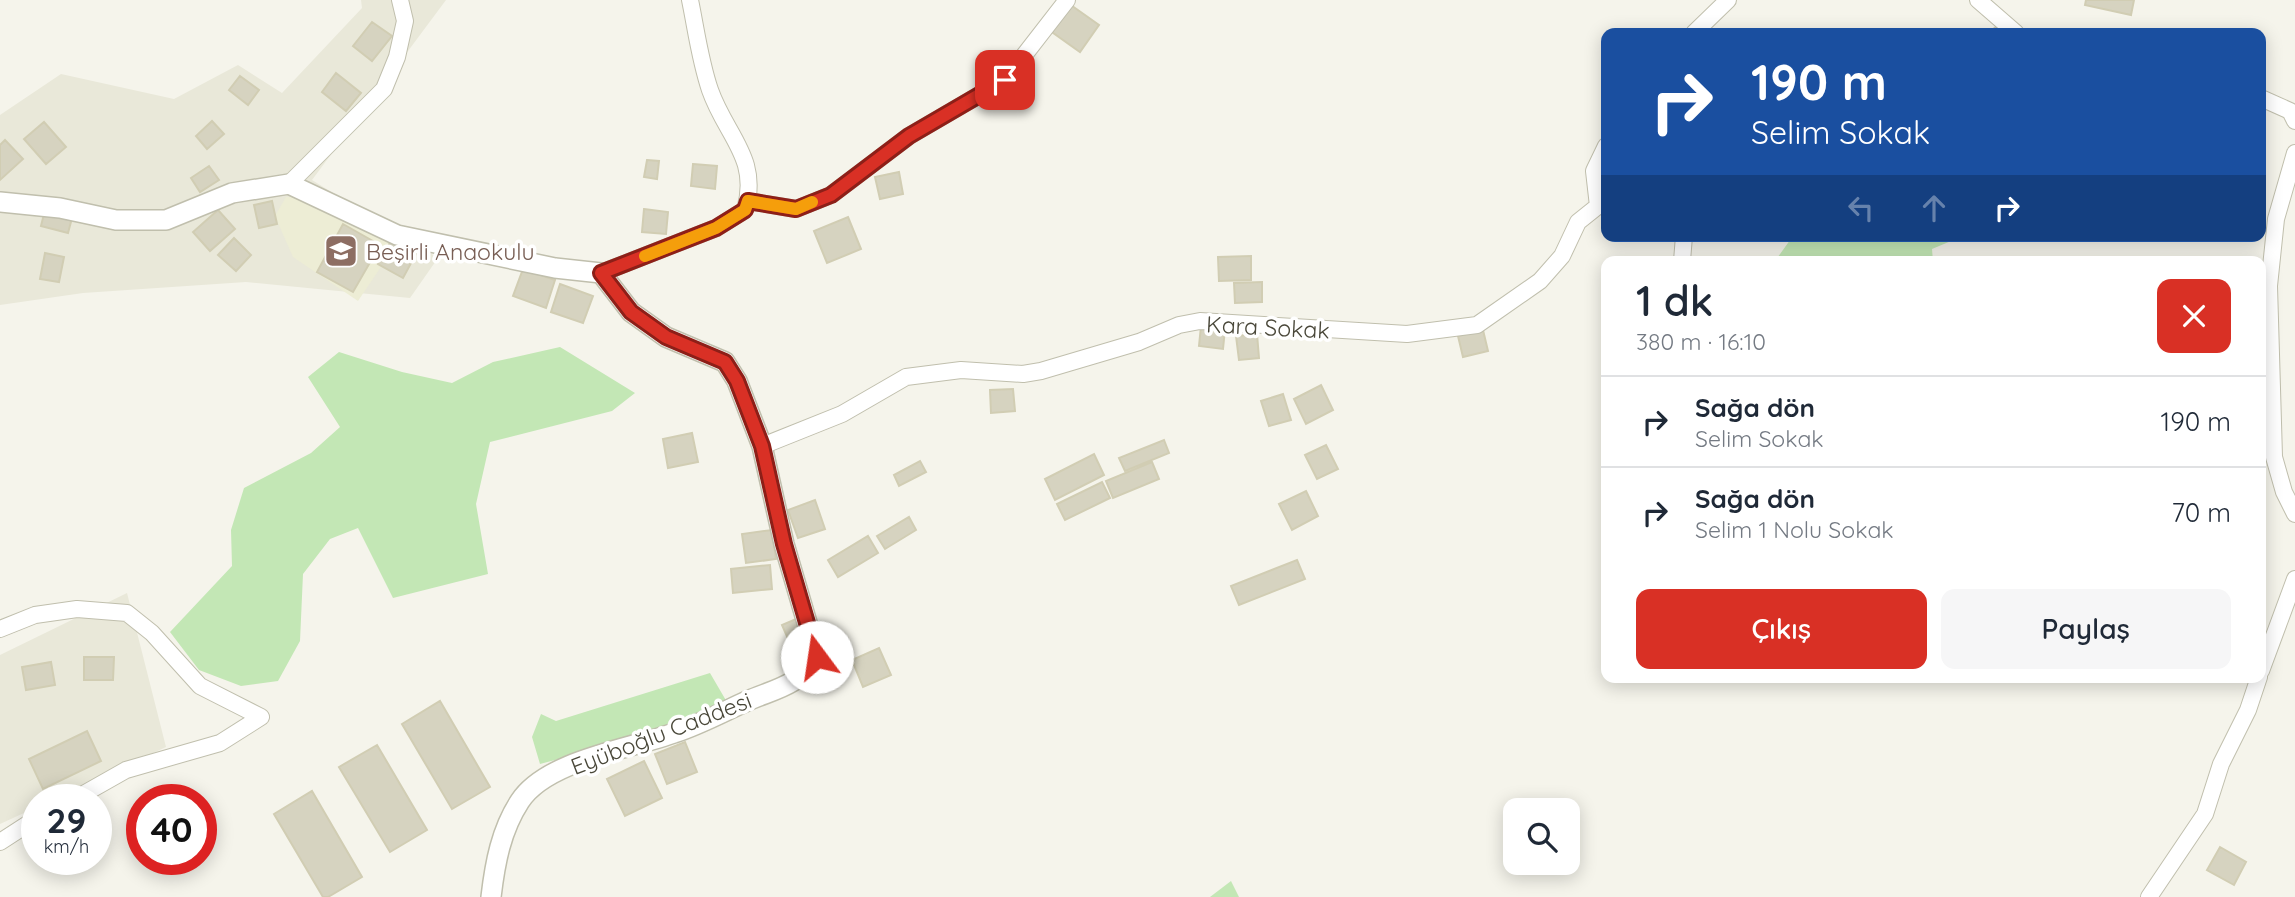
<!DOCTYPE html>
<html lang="tr">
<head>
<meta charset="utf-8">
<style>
  body { margin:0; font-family:Quicksand,sans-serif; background:#f6f6f7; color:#1f2937; height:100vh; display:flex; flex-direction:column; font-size:26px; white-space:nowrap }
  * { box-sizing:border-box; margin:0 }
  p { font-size:23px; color:#747a83 }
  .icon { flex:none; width:38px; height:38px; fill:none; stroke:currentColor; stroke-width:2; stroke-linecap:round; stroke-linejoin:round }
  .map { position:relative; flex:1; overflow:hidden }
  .sheet { position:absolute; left:1601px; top:256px; width:665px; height:427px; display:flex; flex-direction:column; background:#fff; border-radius:14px; box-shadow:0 4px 18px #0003 }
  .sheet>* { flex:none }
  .top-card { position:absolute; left:1601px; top:28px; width:665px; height:214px; border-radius:14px; box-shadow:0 4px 18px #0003; background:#1a4fa0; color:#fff; overflow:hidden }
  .tools { position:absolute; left:1503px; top:798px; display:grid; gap:14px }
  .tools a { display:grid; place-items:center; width:77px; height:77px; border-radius:14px; background:#fff; box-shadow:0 4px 18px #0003; font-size:35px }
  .speed { position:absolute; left:21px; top:784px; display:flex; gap:14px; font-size:35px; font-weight:700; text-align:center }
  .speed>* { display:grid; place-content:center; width:91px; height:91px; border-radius:50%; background:#fff; box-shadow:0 4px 18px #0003; line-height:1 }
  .speed small { font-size:18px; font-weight:400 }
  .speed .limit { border:10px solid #d22; background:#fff; color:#111 }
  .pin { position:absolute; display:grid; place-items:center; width:60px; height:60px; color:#fff; margin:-30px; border-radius:14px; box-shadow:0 4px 10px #0006 }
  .me { position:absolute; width:77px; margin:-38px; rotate:346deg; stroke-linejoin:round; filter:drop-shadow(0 0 5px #0008) }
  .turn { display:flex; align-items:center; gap:24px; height:147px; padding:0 35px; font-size:32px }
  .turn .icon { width:91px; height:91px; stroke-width:2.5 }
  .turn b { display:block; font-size:49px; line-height:60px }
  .lanes { display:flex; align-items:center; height:66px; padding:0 35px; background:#0003; justify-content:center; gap:35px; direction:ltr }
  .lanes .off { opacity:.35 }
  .round { display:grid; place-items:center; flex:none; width:74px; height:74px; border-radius:14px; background:#f6f6f7 }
  .overview { display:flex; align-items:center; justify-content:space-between; height:119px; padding:0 35px }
  h1 { font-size:42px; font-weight:600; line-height:52px }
  .primary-button { display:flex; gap:14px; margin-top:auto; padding:14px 35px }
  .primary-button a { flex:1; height:80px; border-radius:14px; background:#d93025; color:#fff; font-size:28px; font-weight:600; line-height:80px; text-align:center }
  .primary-button a+a { background:#f6f6f7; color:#1f2937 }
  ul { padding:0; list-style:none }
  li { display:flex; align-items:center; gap:21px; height:91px; padding:0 35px; border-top:2px solid #e0e1e3 }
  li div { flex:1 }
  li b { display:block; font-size:26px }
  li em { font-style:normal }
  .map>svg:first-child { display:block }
  .residential { fill:#e9e8d9 }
  .education { fill:#ededd5 }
  .green { fill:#c3e7b5 }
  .building { fill:#d6d3c0; stroke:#d1cdb3; stroke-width:2 }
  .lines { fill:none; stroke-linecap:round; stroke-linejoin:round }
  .minor-casing { stroke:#c0bfad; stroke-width:18 }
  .tertiary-casing { stroke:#c0bfad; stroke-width:22 }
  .minor { stroke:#fff; stroke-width:16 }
  .tertiary { stroke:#fff; stroke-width:19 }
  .route-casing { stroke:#8d1f18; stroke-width:18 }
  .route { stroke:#d93025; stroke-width:12 }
  .slow { stroke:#f59e0b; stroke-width:12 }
  .labels { text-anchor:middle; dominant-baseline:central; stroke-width:7; stroke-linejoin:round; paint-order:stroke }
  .education-label { font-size:23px; fill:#785e54; stroke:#fff; text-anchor:start }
  .street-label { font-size:23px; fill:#494739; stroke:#fff }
</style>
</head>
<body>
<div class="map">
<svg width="2295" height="897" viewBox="0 0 2295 897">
  <rect width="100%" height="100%" fill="#f5f4eb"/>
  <path class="residential" d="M 361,0 L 446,0 L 312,180 L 438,258 L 410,298 L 246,282 L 83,293 L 0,305 L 0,115 L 61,74 L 174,99 L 238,65 L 282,93 L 362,8 Z
    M 127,593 L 166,747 L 53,800 L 37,800 L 37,807 L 0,824 L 0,655 Z"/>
  <path class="education" d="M 286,197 L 296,197 L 395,246 L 358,301 L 293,257 L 275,216 Z"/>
  <path class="green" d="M 1793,236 L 1963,236 L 1932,249 L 1933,261 L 1775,261 Z
    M 560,347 L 635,393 L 612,411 L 490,442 L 476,504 L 488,574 L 393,598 L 358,528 L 330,539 L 303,574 L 300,641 L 278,681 L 241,686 L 199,670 L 170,632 L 232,566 L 231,530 L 244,488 L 311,453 L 340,427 L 308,377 L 339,352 L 402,372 L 452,383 L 493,362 Z
    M 710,673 L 731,709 L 671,729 L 540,764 L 532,737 L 541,714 L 556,721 Z
    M 1231,881 L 1239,897 L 1210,897 Z"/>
  <path class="building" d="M 2086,0 L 2134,0 L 2131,15 L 2085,5 Z
    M 1068,3 L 1099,25 L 1080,52 L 1049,30 Z
    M 372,22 L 392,36 L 372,61 L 353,46 Z
    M 2000,24 L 2007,33 L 1988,33 Z
    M 336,73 L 361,93 L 346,111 L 322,92 Z
    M 240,76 L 259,90 L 248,105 L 229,90 Z
    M 212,121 L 224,134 L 207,149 L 196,136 Z
    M 44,122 L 66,147 L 46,164 L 24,139 Z
    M 5,140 L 23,159 L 0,180 L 0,145 Z
    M 647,160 L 659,161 L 657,179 L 644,177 Z
    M 693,164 L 717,166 L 715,189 L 691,186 Z
    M 209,166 L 219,180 L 200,192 L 191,178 Z
    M 899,172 L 903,194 L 880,199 L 875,177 Z
    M 272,201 L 277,224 L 259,228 L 254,205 Z
    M 644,209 L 668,212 L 666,234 L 642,232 Z
    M 45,210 L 72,218 L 68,233 L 41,226 Z
    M 218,210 L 235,229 L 210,251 L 193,232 Z
    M 848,217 L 861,249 L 827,263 L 814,231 Z
    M 343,224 L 380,245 L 353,292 L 317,272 Z
    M 234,238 L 251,255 L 236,271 L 218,255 Z
    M 392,239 L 417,252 L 403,278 L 378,264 Z
    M 45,253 L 64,257 L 59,282 L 40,279 Z
    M 1251,256 L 1251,280 L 1219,281 L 1218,257 Z
    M 523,269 L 555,280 L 546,308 L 513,296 Z
    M 1262,282 L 1262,302 L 1235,303 L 1234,283 Z
    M 560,284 L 593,296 L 583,323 L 551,312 Z
    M 1201,326 L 1225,329 L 1223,349 L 1199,346 Z
    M 1483,330 L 1488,351 L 1463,357 L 1458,336 Z
    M 1257,334 L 1259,358 L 1239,360 L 1236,336 Z
    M 1321,385 L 1333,410 L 1306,424 L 1294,399 Z
    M 1013,389 L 1015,411 L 991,413 L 990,390 Z
    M 1283,394 L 1291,420 L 1269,426 L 1261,401 Z
    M 692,433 L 698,462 L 668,468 L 663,439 Z
    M 1164,440 L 1169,453 L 1125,471 L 1119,458 Z
    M 1326,445 L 1338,469 L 1317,479 L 1305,455 Z
    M 1094,454 L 1104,475 L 1055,500 L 1045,479 Z
    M 920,461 L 926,472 L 899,486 L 894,475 Z
    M 1152,462 L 1159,479 L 1113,498 L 1106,481 Z
    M 1102,482 L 1110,498 L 1065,520 L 1057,504 Z
    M 1306,491 L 1318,516 L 1292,530 L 1279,504 Z
    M 815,500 L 825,529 L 798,538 L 788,510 Z
    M 909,517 L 916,530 L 885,549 L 877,536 Z
    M 772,530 L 776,559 L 746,563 L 742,534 Z
    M 868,536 L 878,553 L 838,577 L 828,560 Z
    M 1297,560 L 1305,579 L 1239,605 L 1231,586 Z
    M 770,565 L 772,589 L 733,593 L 731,569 Z
    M 796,619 L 806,641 L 792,648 L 782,625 Z
    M 879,648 L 891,675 L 863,687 L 852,660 Z
    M 84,657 L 114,657 L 113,680 L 84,680 Z
    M 51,662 L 55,685 L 26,690 L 22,667 Z
    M 440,701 L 490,787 L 452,809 L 402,724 Z
    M 87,731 L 101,761 L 43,789 L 29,759 Z
    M 685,742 L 697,772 L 667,784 L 655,754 Z
    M 377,745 L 427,830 L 390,852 L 339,767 Z
    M 644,761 L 662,798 L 625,816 L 607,779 Z
    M 312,791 L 362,877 L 328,897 L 323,897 L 274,814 Z
    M 2220,847 L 2246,862 L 2234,885 L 2207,870 Z"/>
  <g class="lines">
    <defs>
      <path id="minor" d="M 1978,0 L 2016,33
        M 1694,33 L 1728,0
        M 2261,98 L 2290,111 L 2295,121
        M 2295,153 L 2276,219 L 2269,286 L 2274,457 L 2284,492 L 2295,514
        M 289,184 L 384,89 L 397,57 L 405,21 L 400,0
        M 748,201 L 796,209 L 831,195 L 909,136 L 1005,80 L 1067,0
        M 1682,261 L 1684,236
        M 601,273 L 716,228 L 745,210 C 760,158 726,136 710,90 C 700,61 696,29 690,0
        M 762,446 L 842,414 L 906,377 L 961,370 L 1023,374 L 1041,371 L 1139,342 L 1179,325 L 1200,321 L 1407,334 L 1477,325 L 1540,281 L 1562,256 L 1578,222 L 1598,206 L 1594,171 L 1606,146
        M 0,629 L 35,615 L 77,609 L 127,613 L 152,633 L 200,686 L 261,717
        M 2261,671 L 2295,579
        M 73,800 L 126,770 L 220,743 L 261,717
        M 0,842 L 37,818
        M 2149,897 L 2205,814 L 2221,764 L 2248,710 L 2259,677"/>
      <path id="tertiary" d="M 0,202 L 60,208 L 116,220 L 166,220 L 232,193 L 289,184 L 397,235 L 555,268 L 601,273 L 631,312 L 666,337 L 725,362 L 737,381 L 762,446 L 784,544 L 817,657 C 798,686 778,688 747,701 C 723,712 699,725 674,733 C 630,749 547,760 520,801 C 501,830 495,863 491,897"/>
    </defs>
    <use href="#minor" class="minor-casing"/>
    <use href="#tertiary" class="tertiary-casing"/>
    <use href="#minor" class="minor"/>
    <use href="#tertiary" class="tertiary"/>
  </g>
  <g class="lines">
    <defs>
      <path id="route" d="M 817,657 L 784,544 L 762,446 L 737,381 L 725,362 L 666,337 L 631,312 L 601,273 L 716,228 L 745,210 L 748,201 L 796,209 L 831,195 L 909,136 L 1005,80"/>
    </defs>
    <use href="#route" class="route-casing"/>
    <use href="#route" class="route"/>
    <path class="slow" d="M 645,256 L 716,228 L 745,210 L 748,201 L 796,209 L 812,202"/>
  </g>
  <defs>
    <symbol id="school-square" viewBox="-11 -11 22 22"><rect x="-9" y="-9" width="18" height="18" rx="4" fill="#8d6e63" stroke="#fff"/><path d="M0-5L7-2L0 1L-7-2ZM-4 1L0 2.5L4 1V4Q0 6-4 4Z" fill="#fff"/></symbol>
  </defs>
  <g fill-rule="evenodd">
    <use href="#school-square" x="322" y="232" width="38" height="38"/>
  </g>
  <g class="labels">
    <g class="education-label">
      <text x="366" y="251">Beşirli Anaokulu</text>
    </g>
    <g class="street-label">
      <text transform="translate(1268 327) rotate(3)">Kara Sokak</text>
      <text transform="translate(661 733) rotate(-21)">Eyüboğlu Caddesi</text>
    </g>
  </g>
</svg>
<div class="tools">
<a><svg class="icon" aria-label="search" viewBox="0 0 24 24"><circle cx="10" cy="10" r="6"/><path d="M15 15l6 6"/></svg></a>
</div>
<div class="speed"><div>29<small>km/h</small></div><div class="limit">40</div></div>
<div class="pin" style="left:1005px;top:80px;background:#d93025"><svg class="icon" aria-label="arrive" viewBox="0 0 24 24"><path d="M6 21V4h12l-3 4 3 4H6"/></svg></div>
<svg class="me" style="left:817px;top:657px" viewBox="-20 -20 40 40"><circle r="19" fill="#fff"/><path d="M0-13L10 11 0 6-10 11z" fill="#d93025"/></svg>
<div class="top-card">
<div class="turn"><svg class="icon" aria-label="right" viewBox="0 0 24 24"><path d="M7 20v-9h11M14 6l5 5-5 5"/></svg><div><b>190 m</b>Selim Sokak</div></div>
<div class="lanes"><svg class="icon off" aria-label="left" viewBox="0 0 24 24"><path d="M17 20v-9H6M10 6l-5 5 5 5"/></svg><svg class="icon off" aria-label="ahead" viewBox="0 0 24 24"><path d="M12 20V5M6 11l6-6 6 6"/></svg><svg class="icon" aria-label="right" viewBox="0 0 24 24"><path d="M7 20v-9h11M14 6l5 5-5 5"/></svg></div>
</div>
<section class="sheet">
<div class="overview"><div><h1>1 dk</h1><p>380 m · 16:10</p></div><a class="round" style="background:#d93025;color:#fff"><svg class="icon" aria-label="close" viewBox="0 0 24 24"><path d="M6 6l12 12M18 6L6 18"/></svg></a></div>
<ul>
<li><svg class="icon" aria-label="right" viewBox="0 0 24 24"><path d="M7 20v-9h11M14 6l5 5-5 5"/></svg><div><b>Sağa dön</b><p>Selim Sokak</p></div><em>190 m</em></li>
<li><svg class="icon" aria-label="right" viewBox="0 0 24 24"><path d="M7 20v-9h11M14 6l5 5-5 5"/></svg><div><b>Sağa dön</b><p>Selim 1 Nolu Sokak</p></div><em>70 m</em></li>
</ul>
<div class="primary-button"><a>Çıkış</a><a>Paylaş</a></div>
</section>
</div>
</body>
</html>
